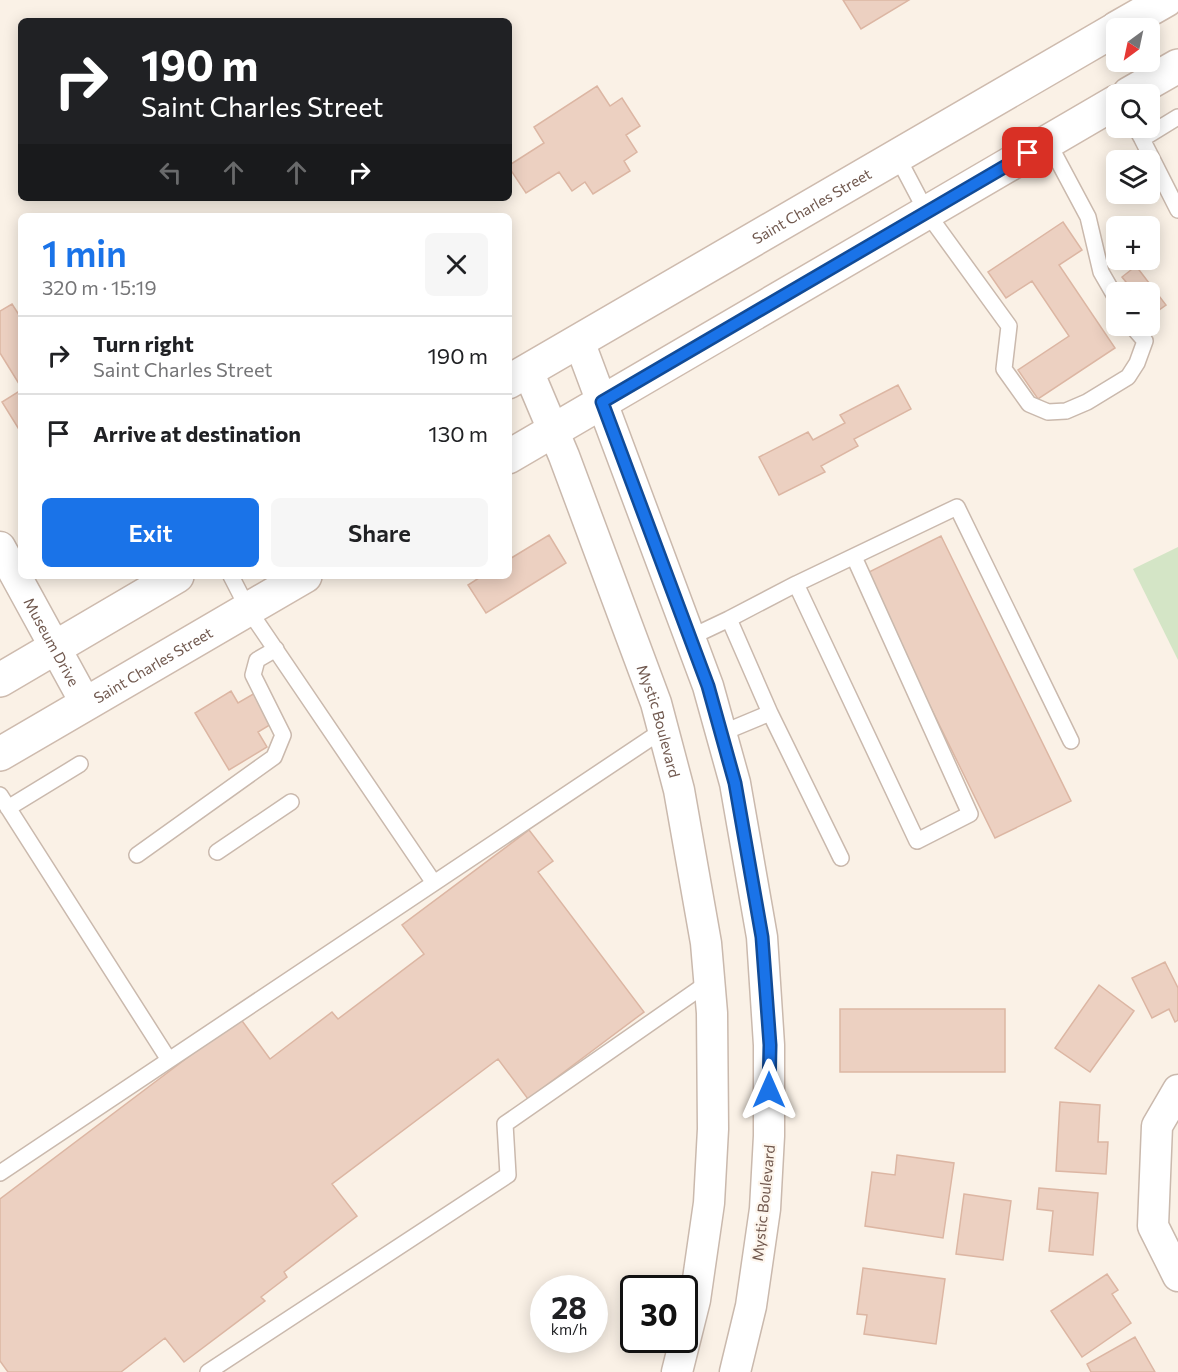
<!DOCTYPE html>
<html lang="en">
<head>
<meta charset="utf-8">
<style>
  body { margin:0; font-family:Commissioner,sans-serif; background:#f6f6f6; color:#202124; height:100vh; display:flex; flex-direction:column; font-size:22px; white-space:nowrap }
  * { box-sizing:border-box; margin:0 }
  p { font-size:20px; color:#757577 }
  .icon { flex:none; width:33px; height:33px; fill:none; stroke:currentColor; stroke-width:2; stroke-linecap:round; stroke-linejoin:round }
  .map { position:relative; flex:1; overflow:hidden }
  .panel { position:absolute; left:18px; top:213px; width:494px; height:366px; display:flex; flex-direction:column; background:#fff; border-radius:9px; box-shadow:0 3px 15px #0003 }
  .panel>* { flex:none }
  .guide { position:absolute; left:18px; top:18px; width:494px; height:183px; border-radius:9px; box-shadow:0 3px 15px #0003; background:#202124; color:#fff; overflow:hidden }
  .needle { width:39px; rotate:213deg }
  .fabs { position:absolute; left:1106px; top:18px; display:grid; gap:12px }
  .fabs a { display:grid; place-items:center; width:54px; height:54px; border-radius:9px; background:#fff; box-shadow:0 3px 15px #0003; font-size:30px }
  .speed { position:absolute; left:530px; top:1275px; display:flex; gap:12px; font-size:30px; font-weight:700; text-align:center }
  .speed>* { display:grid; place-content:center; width:78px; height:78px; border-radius:50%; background:#fff; box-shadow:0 3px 15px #0003; line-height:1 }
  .speed small { font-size:15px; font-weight:400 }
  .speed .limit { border:3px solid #111; border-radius:9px; background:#fff; color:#111 }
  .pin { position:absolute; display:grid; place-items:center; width:51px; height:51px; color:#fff; margin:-26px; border-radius:12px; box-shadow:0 3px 9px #0006 }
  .me { position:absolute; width:66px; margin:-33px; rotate:0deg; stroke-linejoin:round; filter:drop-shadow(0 0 4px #0008) }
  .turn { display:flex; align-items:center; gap:21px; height:126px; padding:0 24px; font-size:27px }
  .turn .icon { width:78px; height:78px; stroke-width:2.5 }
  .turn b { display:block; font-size:42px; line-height:51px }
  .lanes { display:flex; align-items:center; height:57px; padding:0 24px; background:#0003; justify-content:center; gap:30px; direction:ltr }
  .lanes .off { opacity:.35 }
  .round { display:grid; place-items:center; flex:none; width:63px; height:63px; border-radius:9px; background:#f6f6f6 }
  .head { display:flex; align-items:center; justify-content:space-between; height:102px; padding:0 24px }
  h1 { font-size:36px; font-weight:600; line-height:45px; color:#1a73e8 }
  .button { display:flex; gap:12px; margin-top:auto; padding:12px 24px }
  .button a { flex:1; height:69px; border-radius:9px; background:#1a73e8; color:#fff; font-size:24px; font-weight:600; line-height:69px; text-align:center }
  .button a+a { background:#f6f6f6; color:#202124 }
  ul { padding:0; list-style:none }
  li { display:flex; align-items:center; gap:18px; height:78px; padding:0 24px; border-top:2px solid #e0e0e0 }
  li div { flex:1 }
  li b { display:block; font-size:22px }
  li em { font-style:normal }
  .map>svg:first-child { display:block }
  .green { fill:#d4e5c6 }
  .building { fill:#ecd0c1; stroke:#dcb6a3; stroke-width:1.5 }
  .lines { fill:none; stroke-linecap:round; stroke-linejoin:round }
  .lane-casing { stroke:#cab9ad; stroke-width:18 }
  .street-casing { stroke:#cab9ad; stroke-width:33 }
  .secondary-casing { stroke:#cebbae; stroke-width:36 }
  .lane { stroke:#fff; stroke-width:15 }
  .street { stroke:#fff; stroke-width:30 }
  .secondary { stroke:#fff; stroke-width:33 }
  .route-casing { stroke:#114b97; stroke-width:15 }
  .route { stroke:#1a73e8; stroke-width:10 }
  .labels { text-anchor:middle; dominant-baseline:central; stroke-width:4.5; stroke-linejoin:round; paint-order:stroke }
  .street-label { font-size:15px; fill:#70584e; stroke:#fdf5ec }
</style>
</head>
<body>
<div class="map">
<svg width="1178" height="1372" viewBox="0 0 1178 1372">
  <rect width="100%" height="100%" fill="#faf1e6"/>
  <path class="green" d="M 1178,547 L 1178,660 L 1133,569 Z"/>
  <path class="building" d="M 843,0 L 909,0 L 861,29 Z
    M 597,86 L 610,106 L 622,98 L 640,126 L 626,135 L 637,152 L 624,161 L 630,171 L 593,194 L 585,182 L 572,191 L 559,172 L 526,193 L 508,166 L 544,143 L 534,127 Z
    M 1063,222 L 1082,250 L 1059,265 L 1115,348 L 1038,399 L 1018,370 L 1069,336 L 1032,281 L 1006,298 L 988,272 Z
    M 1136,266 L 1166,305 L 1149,317 L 1149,292 L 1134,292 L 1122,277 Z
    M 12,304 L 21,318 L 21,387 L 0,353 L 0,311 Z
    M 898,385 L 911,409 L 854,439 L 858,446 L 821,466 L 825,472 L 779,495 L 759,457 L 808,432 L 813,440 L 845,423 L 840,415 Z
    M 21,390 L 21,430 L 20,431 L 2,402 Z
    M 549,535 L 566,563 L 486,613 L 468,585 L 482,576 L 508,576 L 508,560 Z
    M 941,536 L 1071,801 L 995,838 L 865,574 Z
    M 231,691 L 238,703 L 255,693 L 273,723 L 258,732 L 267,747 L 229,770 L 195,713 Z
    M 529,830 L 553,861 L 538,872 L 644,1012 L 528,1099 L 498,1059 L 332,1184 L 357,1216 L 284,1272 L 287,1277 L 261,1297 L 265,1301 L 184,1362 L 165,1338 L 121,1372 L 8,1372 L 0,1361 L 0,1199 L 240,1018 L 270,1059 L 332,1012 L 338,1019 L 424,954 L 402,925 Z
    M 1165,962 L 1178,988 L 1178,1020 L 1175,1022 L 1169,1009 L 1152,1018 L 1132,978 Z
    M 1099,985 L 1134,1011 L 1090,1072 L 1055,1048 Z
    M 840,1009 L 1005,1009 L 1005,1072 L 840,1072 Z
    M 1060,1102 L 1100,1105 L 1098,1142 L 1108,1142 L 1106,1174 L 1056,1171 Z
    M 897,1155 L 954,1163 L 943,1238 L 865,1226 L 872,1172 L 895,1175 Z
    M 1039,1188 L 1098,1193 L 1093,1255 L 1049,1251 L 1053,1211 L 1037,1209 Z
    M 964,1194 L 1011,1201 L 1003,1260 L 956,1254 Z
    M 863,1268 L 945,1279 L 936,1344 L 864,1334 L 867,1315 L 857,1314 Z
    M 1107,1274 L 1118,1290 L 1112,1294 L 1131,1323 L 1082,1357 L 1051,1311 Z
    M 1135,1337 L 1155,1372 L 1091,1372 L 1087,1364 Z"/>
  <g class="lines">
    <defs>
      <path id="lane" d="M 1136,128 L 1142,139 L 1178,117
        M 1142,139 L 1178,210
        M 1048,142 L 1088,217 L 1101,272 L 1116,298
        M 897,156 L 927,213 L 1009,326 L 1004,369 L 1029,404 L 1048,412 L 1066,411 L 1087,402 L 1128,377 L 1137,363 L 1145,341 L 1132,326
        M 231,576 L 248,609 L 434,883
        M 796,584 L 917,841 L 970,814 L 854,557
        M 729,619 L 796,584 L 957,507 L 1071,741
        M 691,637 L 729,619 L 770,713
        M 722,733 L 770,713 L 841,858
        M 0,795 L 169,1060
        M 8,808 L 80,764
        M 217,852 L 291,802
        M 137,855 L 274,757 L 283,735 L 253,675 L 257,660 L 276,649
        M 0,1173 L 663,730
        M 208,1372 L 508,1175 L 505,1124 L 709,982"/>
      <g id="street">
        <path d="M 579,341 L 708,686 L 735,783 L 762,937 L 769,1045 L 769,1136 L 765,1209 L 751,1306 L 735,1372"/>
        <path id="s1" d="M 528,371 L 564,456 L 656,703 L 679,790 L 706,943 L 712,1013 L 713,1129 L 709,1203 L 695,1300 L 677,1372"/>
        <path id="s2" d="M 0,547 L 86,704"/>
        <path d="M 1178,1090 L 1157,1126 L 1153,1226 L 1178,1276"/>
      </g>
      <g id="secondary">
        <path d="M 1117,28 L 1166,0"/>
        <path d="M 1129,94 L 1178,66"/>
        <path id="s3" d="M 508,382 L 1116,29"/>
        <path d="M 508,457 L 1116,102"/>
        <path d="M 0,680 L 177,576"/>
        <path id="s4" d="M 0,754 L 305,576"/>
      </g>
    </defs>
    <use href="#lane" class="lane-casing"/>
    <use href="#street" class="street-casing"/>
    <use href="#secondary" class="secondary-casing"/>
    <use href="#lane" class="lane"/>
    <use href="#street" class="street"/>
    <use href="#secondary" class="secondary"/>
  </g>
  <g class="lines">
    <defs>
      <path id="route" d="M 769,1090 L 770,1045 L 762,937 L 735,783 L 708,686 L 602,402 L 1028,153"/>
    </defs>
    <use href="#route" class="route-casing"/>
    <use href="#route" class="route"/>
  </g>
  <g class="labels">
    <g class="street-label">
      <text stroke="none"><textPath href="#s3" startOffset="351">Saint Charles Street</textPath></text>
      <text stroke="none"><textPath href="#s2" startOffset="108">Museum Drive</textPath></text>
      <text stroke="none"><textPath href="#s4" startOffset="177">Saint Charles Street</textPath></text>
      <text stroke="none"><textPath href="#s1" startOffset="374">Mystic Boulevard</textPath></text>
      <text transform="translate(763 1203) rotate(-84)">Mystic Boulevard</text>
    </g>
  </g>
</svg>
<div class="fabs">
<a><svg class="needle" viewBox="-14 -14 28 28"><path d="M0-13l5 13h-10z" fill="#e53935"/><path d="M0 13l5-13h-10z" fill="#757577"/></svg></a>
<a><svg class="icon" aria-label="search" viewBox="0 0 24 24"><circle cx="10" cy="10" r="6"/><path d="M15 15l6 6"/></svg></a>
<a><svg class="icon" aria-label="layers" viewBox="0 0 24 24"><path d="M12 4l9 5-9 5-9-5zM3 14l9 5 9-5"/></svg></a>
<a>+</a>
<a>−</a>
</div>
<div class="speed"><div>28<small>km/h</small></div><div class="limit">30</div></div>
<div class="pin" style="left:1028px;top:153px;background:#d93025"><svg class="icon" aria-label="arrive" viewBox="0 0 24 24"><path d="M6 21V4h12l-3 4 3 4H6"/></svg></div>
<svg class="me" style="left:769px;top:1090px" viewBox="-20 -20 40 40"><path d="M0-17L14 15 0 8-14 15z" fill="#1a73e8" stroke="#fff" stroke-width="4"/></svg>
<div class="guide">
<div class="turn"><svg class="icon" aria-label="right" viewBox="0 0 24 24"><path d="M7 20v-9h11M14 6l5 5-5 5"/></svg><div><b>190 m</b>Saint Charles Street</div></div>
<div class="lanes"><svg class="icon off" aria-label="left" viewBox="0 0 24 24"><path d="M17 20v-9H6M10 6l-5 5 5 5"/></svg><svg class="icon off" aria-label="ahead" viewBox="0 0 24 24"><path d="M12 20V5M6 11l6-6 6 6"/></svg><svg class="icon off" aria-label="ahead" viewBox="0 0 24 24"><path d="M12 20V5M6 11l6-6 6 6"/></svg><svg class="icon" aria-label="right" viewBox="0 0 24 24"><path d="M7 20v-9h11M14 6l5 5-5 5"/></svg></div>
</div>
<section class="panel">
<div class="head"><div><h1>1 min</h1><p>320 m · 15:19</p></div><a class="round"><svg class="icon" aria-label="close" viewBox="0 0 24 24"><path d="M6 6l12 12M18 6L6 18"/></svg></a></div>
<ul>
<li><svg class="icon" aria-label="right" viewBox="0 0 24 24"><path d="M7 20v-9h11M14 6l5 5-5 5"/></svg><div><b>Turn right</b><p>Saint Charles Street</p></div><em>190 m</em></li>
<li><svg class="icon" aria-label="arrive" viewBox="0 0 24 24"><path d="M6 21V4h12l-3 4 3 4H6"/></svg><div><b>Arrive at destination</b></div><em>130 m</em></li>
</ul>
<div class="button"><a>Exit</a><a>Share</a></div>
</section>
</div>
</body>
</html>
